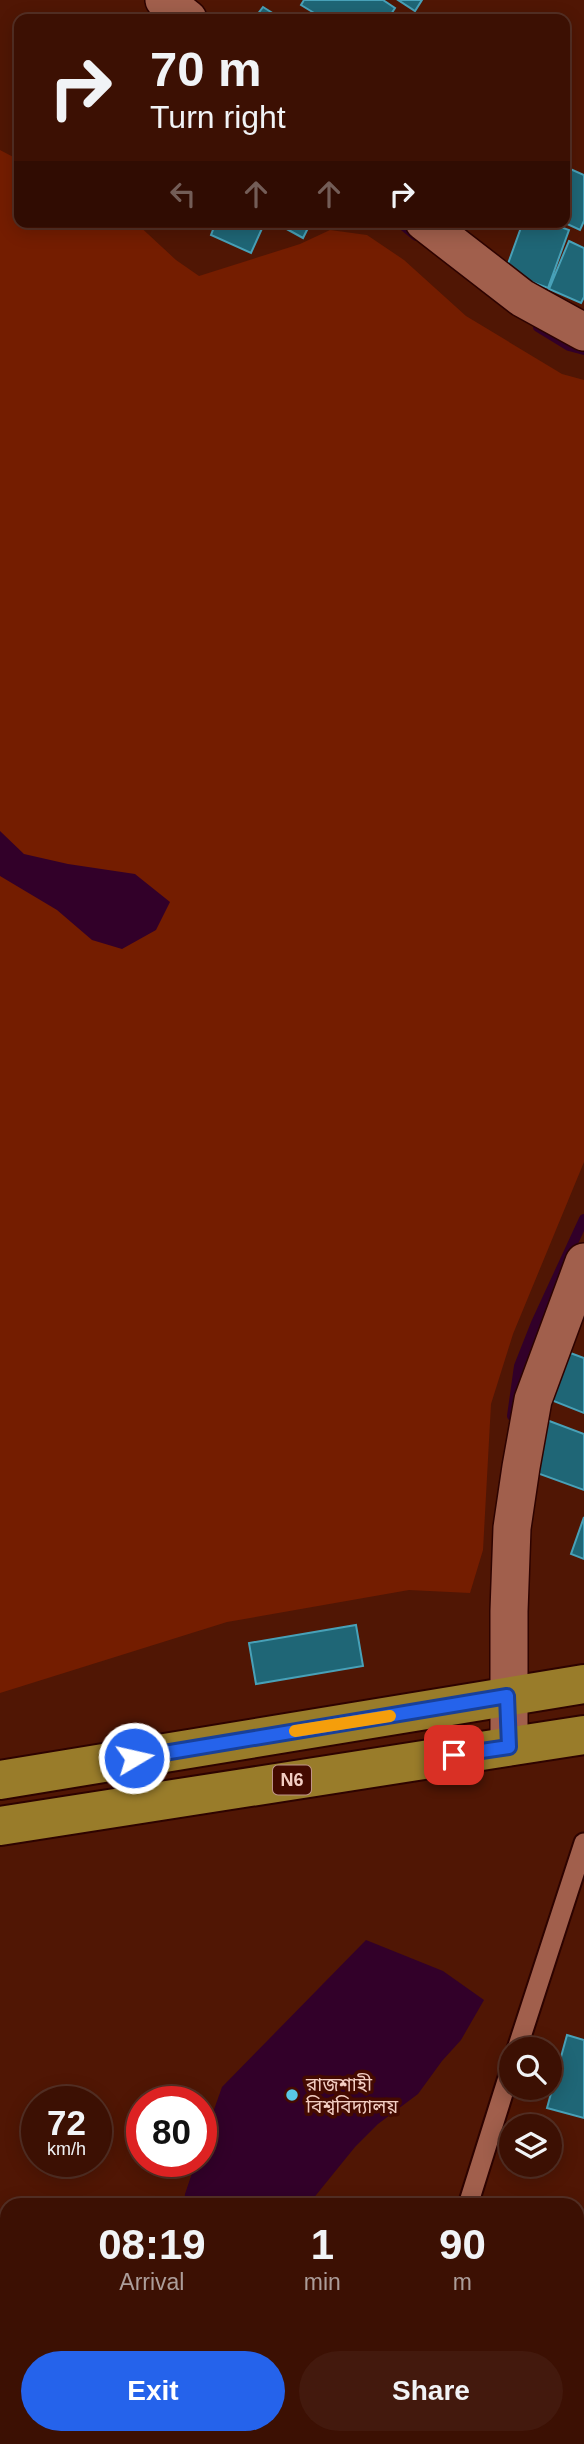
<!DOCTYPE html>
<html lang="en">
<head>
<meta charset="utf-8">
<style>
  body { margin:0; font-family:Helvetica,"Noto Sans Bengali",sans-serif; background:#43190d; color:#f1f3f6; height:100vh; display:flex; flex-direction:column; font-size:26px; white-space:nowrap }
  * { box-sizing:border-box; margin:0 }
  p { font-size:23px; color:#ac9d9a }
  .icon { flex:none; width:38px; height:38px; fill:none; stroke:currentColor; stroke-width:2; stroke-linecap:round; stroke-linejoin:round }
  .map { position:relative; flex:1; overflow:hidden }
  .side { position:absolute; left:0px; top:2198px; width:584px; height:247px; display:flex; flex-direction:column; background:#3c1003; border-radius:21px 21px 0 0; box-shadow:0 4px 18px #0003,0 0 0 2px #553025 }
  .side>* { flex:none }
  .banner { position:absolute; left:14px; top:14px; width:556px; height:214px; border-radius:14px; box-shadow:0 4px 18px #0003,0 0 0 2px #553025; background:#3c1003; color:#f1f3f6; overflow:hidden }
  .tools { position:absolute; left:499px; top:2037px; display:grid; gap:14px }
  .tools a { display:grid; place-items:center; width:63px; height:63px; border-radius:50%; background:#3c1003; box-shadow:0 4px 18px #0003,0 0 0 2px #553025; font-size:35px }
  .speed { position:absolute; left:21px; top:2086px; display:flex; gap:14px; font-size:35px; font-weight:700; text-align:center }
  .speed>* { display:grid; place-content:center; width:91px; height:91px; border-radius:50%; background:#3c1003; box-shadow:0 4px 18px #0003,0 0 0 2px #553025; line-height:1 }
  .speed small { font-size:18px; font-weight:400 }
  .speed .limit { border:10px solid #d22; background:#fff; color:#111 }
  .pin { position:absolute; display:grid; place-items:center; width:60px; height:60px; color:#fff; margin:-30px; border-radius:14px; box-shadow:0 4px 10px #0006 }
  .me { position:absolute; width:77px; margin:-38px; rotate:81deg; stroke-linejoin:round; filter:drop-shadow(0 0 5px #0008) }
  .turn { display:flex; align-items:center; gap:24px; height:147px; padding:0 21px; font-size:32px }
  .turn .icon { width:91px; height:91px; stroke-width:2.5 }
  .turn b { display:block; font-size:49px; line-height:60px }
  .lanes { display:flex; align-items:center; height:66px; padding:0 21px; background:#0003; justify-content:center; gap:35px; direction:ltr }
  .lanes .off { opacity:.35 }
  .eta { display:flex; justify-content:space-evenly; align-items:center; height:119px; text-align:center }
  .eta b { font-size:42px; font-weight:800; line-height:49px }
  .primary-button { display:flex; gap:14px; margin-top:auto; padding:14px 21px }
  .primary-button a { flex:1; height:80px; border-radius:42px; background:#2563eb; color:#fff; font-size:28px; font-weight:800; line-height:80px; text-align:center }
  .primary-button a+a { background:#43190d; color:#f1f3f6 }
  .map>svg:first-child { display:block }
  .green { fill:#741d00 }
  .water { fill:#320029 }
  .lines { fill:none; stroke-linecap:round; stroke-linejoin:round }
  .stream { stroke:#320029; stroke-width:10 }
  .building { fill:#1f6676; stroke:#48a1b8; stroke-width:2 }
  .service-casing { stroke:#2d0300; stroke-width:23 }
  .minor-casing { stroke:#2d0300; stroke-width:40 }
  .trunk-casing { stroke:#2d0300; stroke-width:42 }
  .service { stroke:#a15f4c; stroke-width:19 }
  .minor { stroke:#a15f4c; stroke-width:37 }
  .trunk { stroke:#997c2a; stroke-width:38 }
  .route-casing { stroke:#184099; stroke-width:18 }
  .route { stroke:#2563eb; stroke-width:12 }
  .slow { stroke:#f59e0b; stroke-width:12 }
  .poi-dot { fill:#59c8e4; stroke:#440a00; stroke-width:2.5 }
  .labels { text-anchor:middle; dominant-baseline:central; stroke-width:7; stroke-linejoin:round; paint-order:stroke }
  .shield { fill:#440a00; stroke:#be9388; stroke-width:2 }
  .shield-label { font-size:18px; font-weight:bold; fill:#f3cec3 }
  .poi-label { font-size:19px; fill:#f3cec3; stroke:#440a00; text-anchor:start }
</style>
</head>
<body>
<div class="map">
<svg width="584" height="2444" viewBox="0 0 584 2444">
  <rect width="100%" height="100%" fill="#501604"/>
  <path class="green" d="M 0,150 L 19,160 L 19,222 L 135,222 L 176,260 L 199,276 L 300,244 L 330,230 L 367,235 L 404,260 L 466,316 L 562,374 L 584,380 L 584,1162 L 513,1334 L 491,1404 L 483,1550 L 470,1593 L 409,1590 L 227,1622 L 0,1693 Z"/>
  <path class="water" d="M 0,831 L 24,854 L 68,864 L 135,874 L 170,902 L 156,930 L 122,949 L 92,940 L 57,910 L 0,876 Z
    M 366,1940 L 443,1971 L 484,2000 L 461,2040 L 442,2061 L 418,2094 L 378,2124 L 355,2147 L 308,2205 L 184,2205 L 185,2194 L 196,2161 L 201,2161 L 201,2146 L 222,2087 Z"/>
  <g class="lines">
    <path class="stream" d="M 399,222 L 416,236
      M 538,327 L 569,346 L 584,350
      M 512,1416 L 519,1366 L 536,1323 L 584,1219"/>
  </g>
  <path class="building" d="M 304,0 L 383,0 L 395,8 L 388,19 L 324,19 L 301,5 Z
    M 398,0 L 422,0 L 415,11 Z
    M 263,7 L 282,19 L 254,19 Z
    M 568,168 L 584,175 L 584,221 L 580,230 L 563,222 L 565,222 L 565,174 Z
    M 216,222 L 261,222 L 264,224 L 251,253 L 211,235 Z
    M 274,222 L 311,222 L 303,238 Z
    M 523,222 L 547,222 L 569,230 L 548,288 L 505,272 Z
    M 569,241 L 584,248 L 584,297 L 581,303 L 549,289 Z
    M 565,1351 L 584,1358 L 584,1413 L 546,1398 Z
    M 544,1419 L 584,1434 L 584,1490 L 526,1469 Z
    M 584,1517 L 584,1559 L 571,1554 Z
    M 356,1625 L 363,1666 L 256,1684 L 249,1643 Z
    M 567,2035 L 584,2040 L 584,2118 L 547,2108 Z
    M 578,2287 L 584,2288 L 584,2367 L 578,2366 Z"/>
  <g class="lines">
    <defs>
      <path id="service" d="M 517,2049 L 584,1843
        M 468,2205 L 511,2068
        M 401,2444 L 403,2438"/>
      <path id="minor" d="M 164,0 L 188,19
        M 424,222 L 522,298 L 584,332
        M 509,1747 L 509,1611 L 512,1528 L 521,1467 L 533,1400 L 584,1262
        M 335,2438 L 356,2444
        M 228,2444 L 230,2438"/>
      <path id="trunk" d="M 0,1780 L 584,1684
        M 0,1826 L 584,1735"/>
    </defs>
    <use href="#service" class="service-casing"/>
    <use href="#minor" class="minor-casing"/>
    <use href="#trunk" class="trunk-casing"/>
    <use href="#service" class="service"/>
    <use href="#minor" class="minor"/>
    <use href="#trunk" class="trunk"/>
  </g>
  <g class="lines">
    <defs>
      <path id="route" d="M 134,1758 L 507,1696 L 509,1747 L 454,1755"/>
    </defs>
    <use href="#route" class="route-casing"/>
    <use href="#route" class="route"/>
    <path class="slow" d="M 295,1731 L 390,1716"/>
  </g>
  <circle class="poi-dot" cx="292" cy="2095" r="7"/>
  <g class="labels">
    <rect class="shield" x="273" y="1765.5" width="38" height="29" rx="5"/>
    <g class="shield-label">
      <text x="292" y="1780">N6</text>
    </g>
    <g class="poi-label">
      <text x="306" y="2084">রাজশাহী<tspan x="306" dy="22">বিশ্ববিদ্যালয়</tspan></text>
    </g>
  </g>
</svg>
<div class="tools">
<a><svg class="icon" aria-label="search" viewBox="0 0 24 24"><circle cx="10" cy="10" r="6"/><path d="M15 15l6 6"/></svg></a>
<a><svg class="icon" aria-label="layers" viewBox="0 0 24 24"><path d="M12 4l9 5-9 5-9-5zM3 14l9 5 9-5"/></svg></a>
</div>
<div class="speed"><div>72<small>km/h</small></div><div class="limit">80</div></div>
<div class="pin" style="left:454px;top:1755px;background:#d93025"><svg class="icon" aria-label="arrive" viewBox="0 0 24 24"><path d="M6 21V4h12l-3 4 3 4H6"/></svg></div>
<svg class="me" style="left:134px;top:1758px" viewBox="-20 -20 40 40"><circle r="17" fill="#2563eb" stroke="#fff" stroke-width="3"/><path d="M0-11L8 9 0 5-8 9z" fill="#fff"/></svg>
<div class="banner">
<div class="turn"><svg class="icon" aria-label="right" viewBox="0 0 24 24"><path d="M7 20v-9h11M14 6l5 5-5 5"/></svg><div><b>70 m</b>Turn right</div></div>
<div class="lanes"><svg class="icon off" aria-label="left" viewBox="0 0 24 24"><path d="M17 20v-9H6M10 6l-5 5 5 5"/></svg><svg class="icon off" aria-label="ahead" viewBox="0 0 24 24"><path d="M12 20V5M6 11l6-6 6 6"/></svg><svg class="icon off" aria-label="ahead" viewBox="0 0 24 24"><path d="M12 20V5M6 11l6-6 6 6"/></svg><svg class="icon" aria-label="right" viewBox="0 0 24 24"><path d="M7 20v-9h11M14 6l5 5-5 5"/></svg></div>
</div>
<section class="side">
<div class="eta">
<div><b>08:19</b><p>Arrival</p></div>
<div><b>1</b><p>min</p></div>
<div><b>90</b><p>m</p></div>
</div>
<div class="primary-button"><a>Exit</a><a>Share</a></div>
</section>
</div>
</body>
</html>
